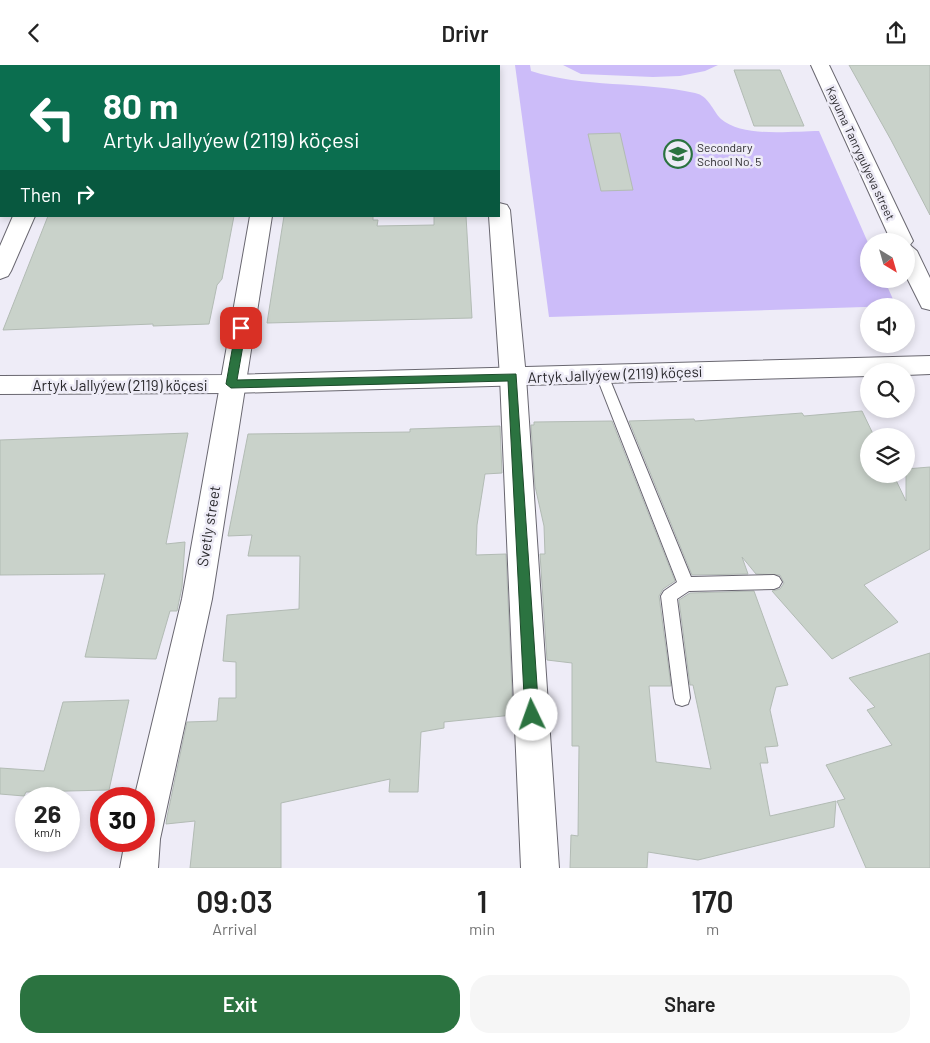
<!DOCTYPE html>
<html lang="en">
<head>
<meta charset="utf-8">
<style>
  body { margin:0; font-family:Barlow,sans-serif; background:#f6f6f6; color:#222; height:100vh; display:flex; flex-direction:column; font-size:19px; white-space:nowrap }
  * { box-sizing:border-box; margin:0 }
  p { font-size:16px; color:#767676 }
  .icon { flex:none; width:28px; height:28px; fill:none; stroke:currentColor; stroke-width:2; stroke-linecap:round; stroke-linejoin:round }
  .map { position:relative; height:803px; overflow:hidden }
  .details { display:flex; flex-direction:column; background:#fff; flex:1 }
  .details>* { flex:none }
  .hud { position:absolute; left:0px; top:0px; width:500px; height:152px; box-shadow:0 2px 8px #0003; background:#0b6e4f; color:#fff; overflow:hidden }
  .needle { width:32px; rotate:143deg }
  .buttons { position:absolute; left:860px; top:168px; display:grid; gap:10px }
  .buttons a { display:grid; place-items:center; width:55px; height:55px; border-radius:50%; background:#fff; box-shadow:0 2px 8px #0003; font-size:25px }
  .speed { position:absolute; left:15px; top:722px; display:flex; gap:10px; font-size:25px; font-weight:700; text-align:center }
  .speed>* { display:grid; place-content:center; width:65px; height:65px; border-radius:50%; background:#fff; box-shadow:0 2px 8px #0003; line-height:1 }
  .speed small { font-size:12px; font-weight:400 }
  .speed .limit { border:8px solid #d22; background:#fff; color:#111 }
  .pin { position:absolute; display:grid; place-items:center; width:42px; height:42px; color:#fff; margin:-21px; border-radius:10px; box-shadow:0 2px 8px #0006 }
  .me { position:absolute; width:55px; margin:-28px; rotate:357deg; stroke-linejoin:round; filter:drop-shadow(0 0 4px #0008) }
  .turn { display:flex; align-items:center; gap:18px; height:105px; padding:0 20px; font-size:22px }
  .turn .icon { width:65px; height:65px; stroke-width:2.5 }
  .turn b { display:block; font-size:35px; line-height:42px }
  .then { display:flex; align-items:center; height:48px; padding:0 20px; background:#0003; gap:10px; font-size:19px }
  .eta { display:flex; justify-content:space-evenly; align-items:center; height:85px; text-align:center }
  .eta b { font-size:30px; font-weight:600; line-height:35px }
  .cta { display:flex; gap:10px; margin-top:auto; padding:10px 20px }
  .cta a { flex:1; height:58px; border-radius:20px; background:#2b7340; color:#fff; font-size:20px; font-weight:600; line-height:58px; text-align:center }
  .cta a+a { background:#f6f6f6; color:#222 }
  header { display:flex; justify-content:space-between; align-items:center; height:65px; padding:0 20px; background:#fff; font-size:22px; font-weight:600 }
  .map>svg:first-child { display:block }
  .green { fill:#ccbcf9 }
  .building { fill:#c9d2ca; stroke:#b2bbb4 }
  .lines { fill:none; stroke-linecap:round; stroke-linejoin:round }
  .service-casing { stroke:#696770; stroke-width:2 }
  .minor-casing { stroke:#696770; stroke-width:2 }
  .tertiary-casing { stroke:#696770; stroke-width:2 }
  .service { fill:#fff; fill-rule:evenodd }
  .minor { fill:#fff; fill-rule:evenodd }
  .tertiary { fill:#fff; fill-rule:evenodd }
  .route { fill:#2b7340; stroke:#1c4b2a }
  .labels { text-anchor:middle; dominant-baseline:central; stroke-width:5; stroke-linejoin:round; paint-order:stroke }
  .far-poi-label { font-size:12px; fill:#2b2a2e; stroke:#eeecf7; text-anchor:start }
  .far-street-label { font-size:12px; fill:#2b2a2e; stroke:#eeecf7 }
  .street-label { font-size:15px; fill:#2b2a2e; stroke:#eeecf7 }
</style>
</head>
<body>
<header><svg class="icon" aria-label="back" viewBox="0 0 24 24"><path d="M15 5l-7 7 7 7"/></svg>Drivr<svg class="icon" aria-label="share" viewBox="0 0 24 24"><path d="M12 15V3M7 8l5-5 5 5M5 13v7h14v-7"/></svg></header>
<div class="map">
<svg width="930" height="803" viewBox="0 0 930 803">
  <rect width="100%" height="100%" fill="#eeecf7"/>
  <path class="green" d="M 515,0 L 530,0 L 531,6 C 584,23 641,16 695,28 C 709,31 712,45 721,54 C 743,73 792,66 819,66 L 869,180 L 869,214 L 884,214 L 896,241 L 549,252 Z
    M 563,0 L 718,0 L 705,6 L 680,11 L 653,12 L 581,9 Z"/>
  <path class="building" d="M 849,0 L 930,0 L 930,150 L 891,75 Z
    M 734,5 L 780,5 L 804,61 L 754,61 Z
    M 620,68 L 633,125 L 601,126 L 588,69 Z
    M 48,151 L 234,151 L 222,214 L 217,220 L 209,259 L 153,261 L 153,259 L 3,265 Z
    M 284,151 L 373,151 L 373,155 L 378,155 L 377,161 L 434,160 L 434,151 L 466,151 L 472,253 L 267,258 Z
    M 862,346 L 874,371 L 869,371 L 869,409 L 893,409 L 906,436 L 906,404 L 930,402 L 930,484 L 864,520 L 898,557 L 832,594 L 772,526 L 780,524 L 784,518 L 780,510 L 756,509 L 742,492 L 748,509 L 692,510 L 629,356 L 694,354 L 695,356 L 802,348 L 804,351 Z
    M 612,356 L 675,516 L 663,524 L 659,531 L 671,621 L 649,621 L 656,697 L 711,704 L 693,620 L 690,620 L 679,535 L 690,528 L 754,526 L 788,620 L 776,622 L 770,645 L 778,681 L 765,682 L 768,698 L 760,698 L 770,751 L 836,736 L 834,762 L 698,795 L 648,787 L 647,803 L 570,803 L 571,770 L 578,771 L 579,681 L 572,681 L 572,598 L 547,595 L 540,489 L 545,489 L 544,461 L 535,421 L 531,360 L 534,360 L 534,357 Z
    M 500,361 L 502,408 L 485,409 L 477,460 L 476,490 L 506,489 L 513,650 L 444,657 L 444,663 L 421,667 L 418,727 L 389,727 L 390,714 L 281,738 L 281,803 L 190,803 L 195,756 L 166,759 L 167,752 L 187,657 L 217,656 L 219,633 L 236,633 L 236,597 L 223,596 L 227,550 L 299,544 L 300,491 L 248,491 L 252,470 L 228,471 L 248,369 L 410,367 L 410,364 Z
    M 188,368 L 166,479 L 185,477 L 182,522 L 177,546 L 170,546 L 156,594 L 85,592 L 105,509 L 0,510 L 0,375 Z
    M 930,588 L 930,803 L 866,803 L 837,736 L 845,734 L 826,700 L 892,680 L 867,645 L 875,642 L 849,613 Z
    M 129,635 L 109,725 L 26,727 L 24,731 L 0,729 L 0,703 L 44,706 L 63,637 Z"/>
  <g class="lines">
    <defs>
      <path id="service" d="M 602,305 L 608,310 L 691,512 L 774,510 L 779,512 L 782,517 L 779,522 L 774,524 L 689,526 L 677,534 L 690,633 L 688,639 L 682,641 L 676,639 L 674,633 L 661,531 L 664,526 L 677,517 L 596,310 Z"/>
      <path id="minor" d="M 278,0 L 296,0 L 296,1 L 278,1 Z
        M 478,0 L 496,0 L 496,1 L 478,1 Z
        M 811,0 L 829,0 L 913,176 L 910,180 L 917,186 L 930,213 L 930,245 L 922,243 L 906,211 L 906,176 L 891,176 Z
        M 499,138 L 507,140 L 510,145 L 526,312 L 559,803 L 521,803 L 500,312 L 489,151 L 499,151 Z
        M 13,151 L 35,151 L 11,206 L 8,211 L 0,214 L 0,181 Z
        M 250,151 L 272,151 L 212,534 L 160,774 L 158,803 L 120,803 L 125,776 L 144,776 L 144,734 L 134,734 L 182,534 Z"/>
      <path id="tertiary" d="M 930,291 L 930,309 L 906,310 L 906,306 L 869,306 L 869,311 L 231,328 L 0,329 L 0,311 L 231,310 Z"/>
    </defs>
    <use href="#service" class="service-casing"/>
    <use href="#minor" class="minor-casing"/>
    <use href="#tertiary" class="tertiary-casing"/>
    <use href="#service" class="service"/>
    <use href="#minor" class="minor"/>
    <use href="#tertiary" class="tertiary"/>
  </g>
  <path class="route" d="M 241,260 L 246,263 L 237,315 L 516,309 L 539,650 L 537,655 L 532,657 L 527,655 L 525,650 L 508,316 L 231,323 L 226,319 L 236,263 Z"/>
  <defs>
    <symbol id="school-ring" viewBox="-11 -11 22 22"><circle r="9.5" fill="#eeecf7" stroke="#2b7340" stroke-width="1.5"/><path d="M0-5L7-2L0 1L-7-2ZM-4 1L0 2.5L4 1V4Q0 6-4 4Z" fill="#2b7340"/></symbol>
  </defs>
  <g fill-rule="evenodd">
    <use href="#school-ring" x="662" y="73" width="32" height="32"/>
  </g>
  <g class="labels">
    <g class="far-poi-label">
      <text x="697" y="82">Secondary<tspan x="697" dy="14">School No. 5</tspan></text>
    </g>
    <g class="far-street-label">
      <text transform="translate(861 88) rotate(65)">Kayuma Tanrygulyeva street</text>
    </g>
    <g class="street-label">
      <text transform="translate(615 309) rotate(-2)">Artyk Jallyýew (2119) köçesi</text>
      <text x="120" y="320">Artyk Jallyýew (2119) köçesi</text>
      <text transform="translate(208 461) rotate(-81)">Svetly street</text>
    </g>
  </g>
</svg>
<div class="buttons">
<a><svg class="needle" viewBox="-14 -14 28 28"><path d="M0-13l5 13h-10z" fill="#e53935"/><path d="M0 13l5-13h-10z" fill="#767676"/></svg></a>
<a><svg class="icon" aria-label="sound" viewBox="0 0 24 24"><path d="M4 9h4l5-4v14l-5-4H4zM17 9q2 3 0 6"/></svg></a>
<a><svg class="icon" aria-label="search" viewBox="0 0 24 24"><circle cx="10" cy="10" r="6"/><path d="M15 15l6 6"/></svg></a>
<a><svg class="icon" aria-label="layers" viewBox="0 0 24 24"><path d="M12 4l9 5-9 5-9-5zM3 14l9 5 9-5"/></svg></a>
</div>
<div class="speed"><div>26<small>km/h</small></div><div class="limit">30</div></div>
<div class="pin" style="left:241px;top:263px;background:#d93025"><svg class="icon" aria-label="arrive" viewBox="0 0 24 24"><path d="M6 21V4h12l-3 4 3 4H6"/></svg></div>
<svg class="me" style="left:532px;top:650px" viewBox="-20 -20 40 40"><circle r="19" fill="#fff"/><path d="M0-13L10 11 0 6-10 11z" fill="#2b7340"/></svg>
<div class="hud">
<div class="turn"><svg class="icon" aria-label="left" viewBox="0 0 24 24"><path d="M17 20v-9H6M10 6l-5 5 5 5"/></svg><div><b>80 m</b>Artyk Jallyýew (2119) köçesi</div></div>
<div class="then">Then<svg class="icon" aria-label="right" viewBox="0 0 24 24"><path d="M7 20v-9h11M14 6l5 5-5 5"/></svg></div>
</div>
</div>
<section class="details">
<div class="eta">
<div><b>09:03</b><p>Arrival</p></div>
<div><b>1</b><p>min</p></div>
<div><b>170</b><p>m</p></div>
</div>
<div class="cta"><a>Exit</a><a>Share</a></div>
</section>
</body>
</html>
